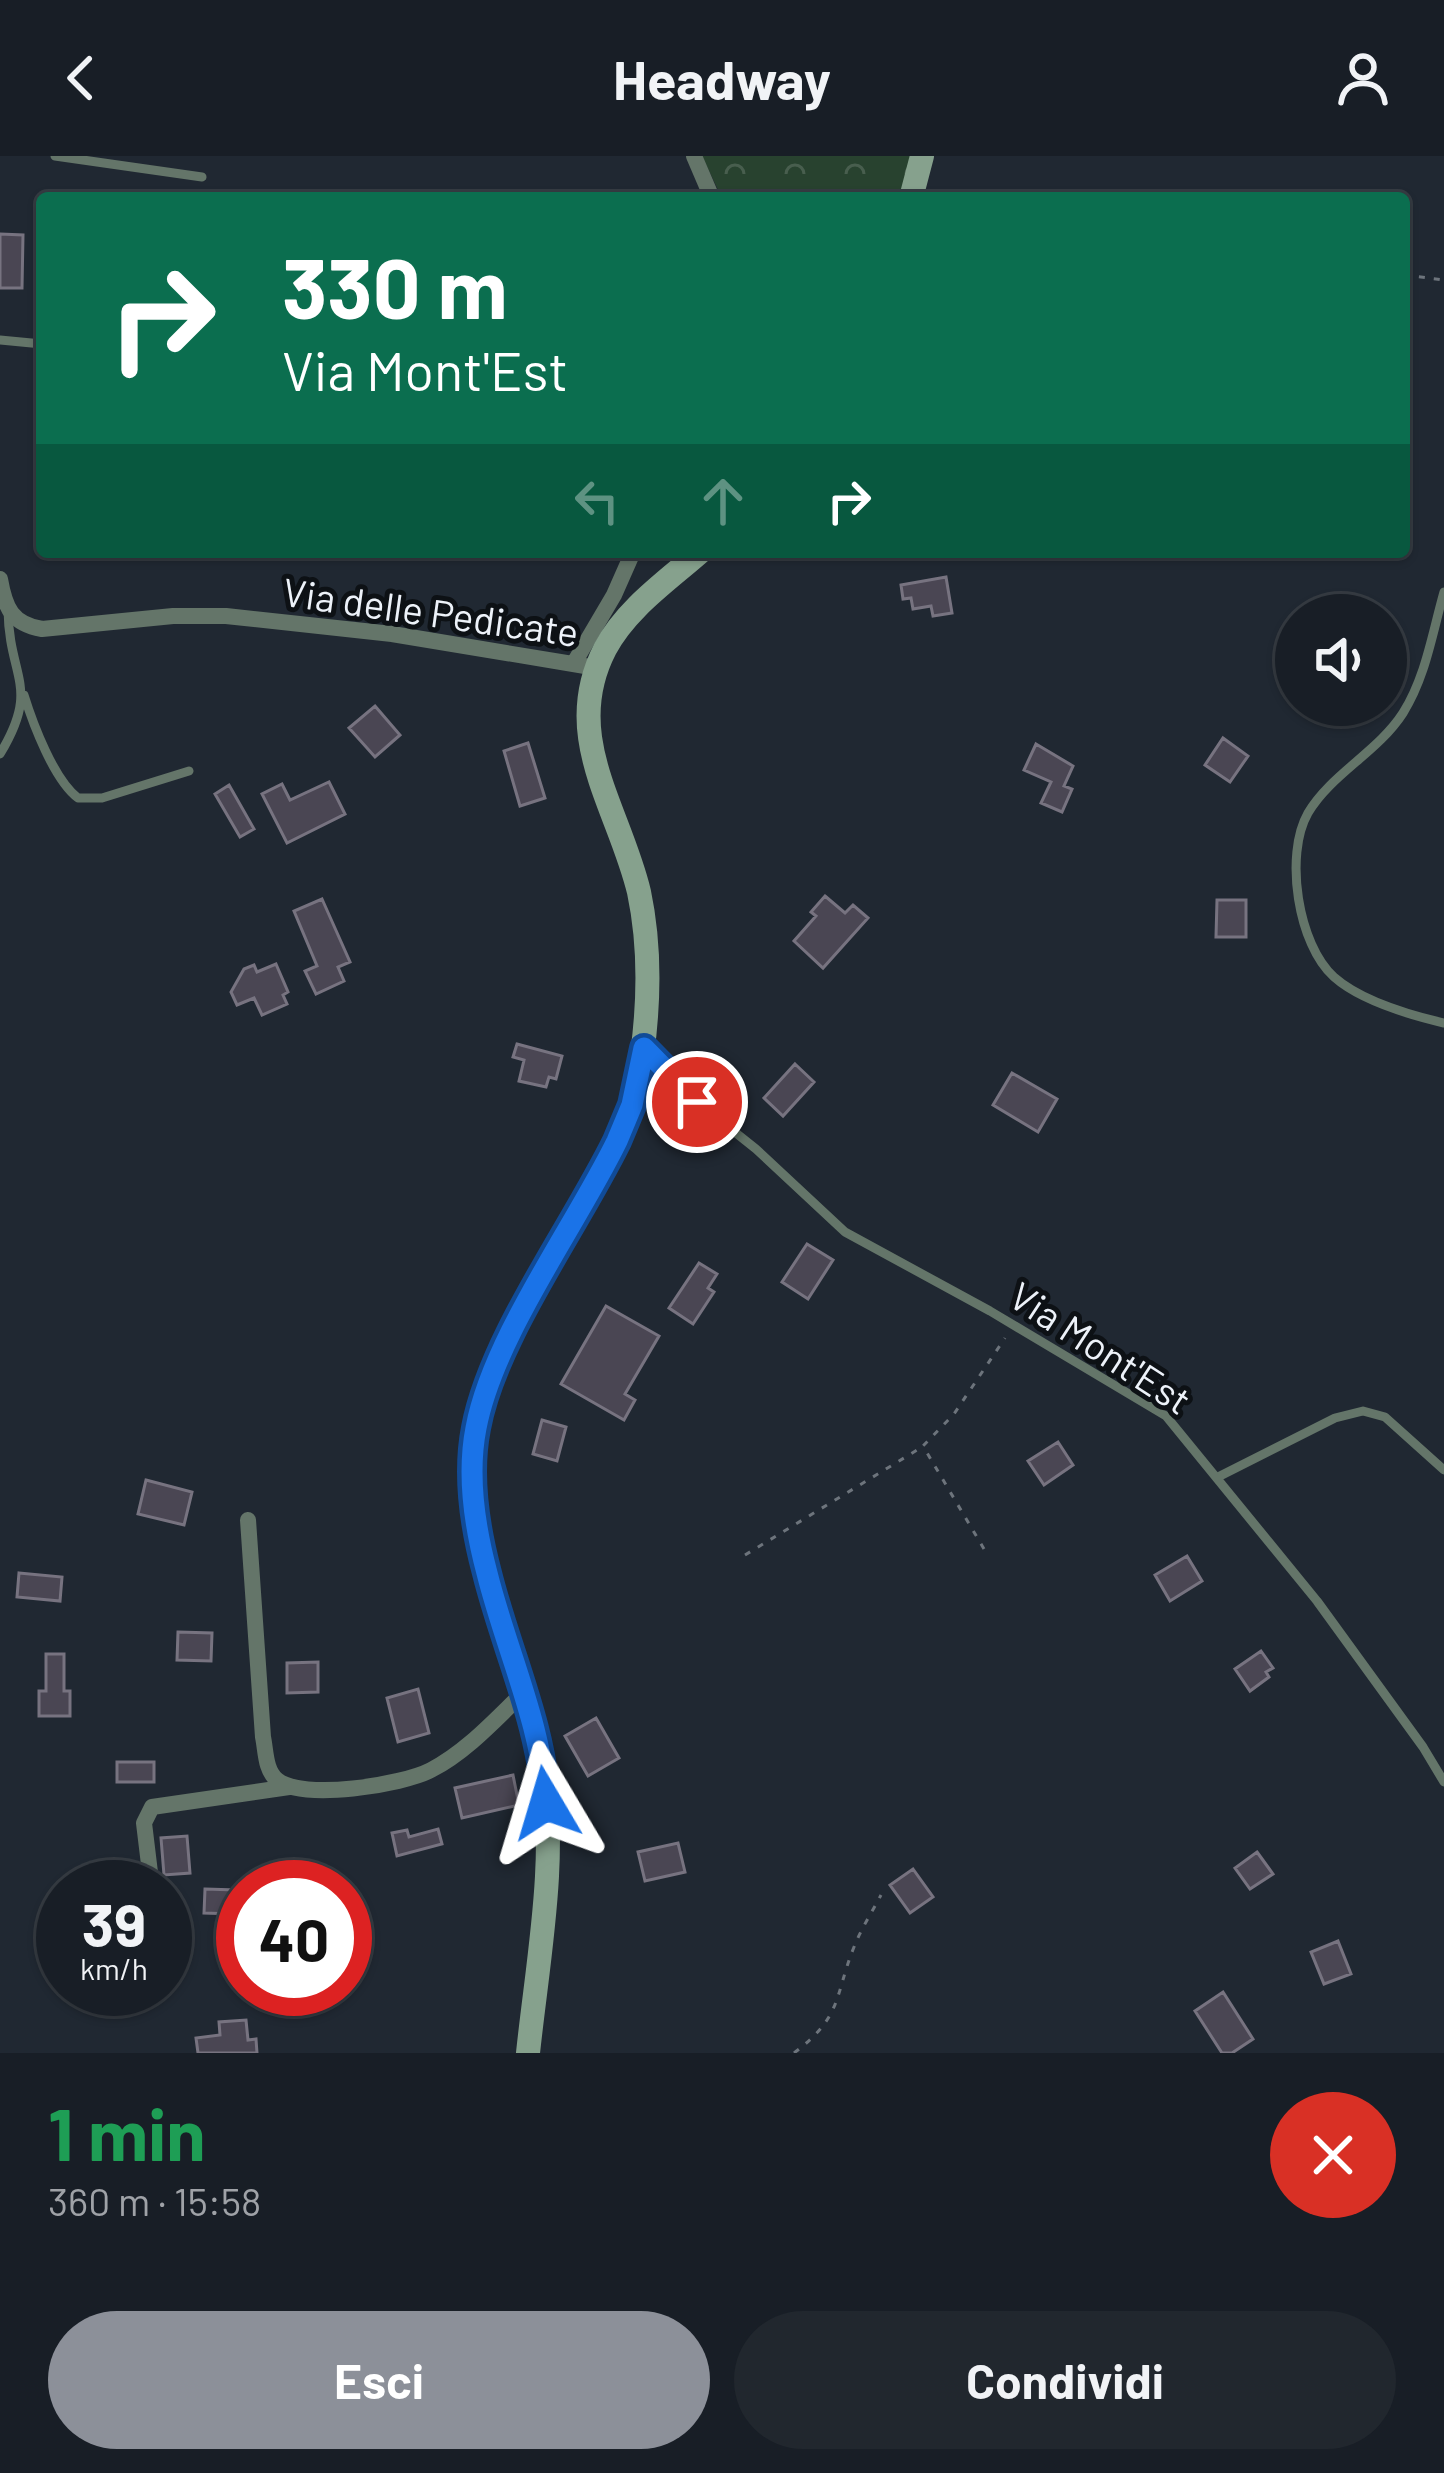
<!DOCTYPE html>
<html lang="it">
<head>
<meta charset="utf-8">
<style>
  body { margin:0; font-family:Barlow,sans-serif; background:#21272e; color:#f1f3f6; height:100vh; display:flex; flex-direction:column; font-size:45px; white-space:nowrap }
  * { box-sizing:border-box; margin:0 }
  p { font-size:39px; color:#9fa2a7 }
  .icon { flex:none; width:66px; height:66px; fill:none; stroke:currentColor; stroke-width:2; stroke-linecap:round; stroke-linejoin:round }
  .map { position:relative; height:1897px; overflow:hidden }
  .panel { display:flex; flex-direction:column; background:#181e26; flex:1 }
  .panel>* { flex:none }
  .banner { position:absolute; left:36px; top:36px; width:1374px; height:366px; border-radius:12px; box-shadow:0 3px 9px #0004,0 0 0 3px #363c43; background:#0b6e4f; color:#fff; overflow:hidden }
  .buttons { position:absolute; left:1275px; top:438px; display:grid; gap:24px }
  .buttons a { display:grid; place-items:center; width:132px; height:132px; border-radius:50%; background:#181e26; box-shadow:0 3px 9px #0004,0 0 0 3px #363c43; font-size:60px }
  .speed { position:absolute; left:36px; top:1704px; display:flex; gap:24px; font-size:60px; font-weight:700; text-align:center }
  .speed>* { display:grid; place-content:center; width:156px; height:156px; border-radius:50%; background:#181e26; box-shadow:0 3px 9px #0004,0 0 0 3px #363c43; line-height:1 }
  .speed small { font-size:30px; font-weight:400 }
  .speed .limit { border:18px solid #d22; background:#fff; color:#111 }
  .pin { position:absolute; display:grid; place-items:center; width:102px; height:102px; color:#fff; margin:-51px; border:6px solid #fff; border-radius:50%; box-shadow:0 3px 12px #0007 }
  .me { position:absolute; width:132px; margin:-66px; rotate:353deg; stroke-linejoin:round; filter:drop-shadow(0 0 9px #0008) }
  .turn { display:flex; align-items:center; gap:42px; height:252px; padding:0 48px; font-size:54px }
  .turn .icon { width:156px; height:156px; stroke-width:2.5 }
  .turn b { display:block; font-size:84px; line-height:102px }
  .lanes { display:flex; align-items:center; height:114px; padding:0 48px; background:#0003; justify-content:center; gap:60px; direction:ltr }
  .lanes .off { opacity:.35 }
  .round { display:grid; place-items:center; flex:none; width:126px; height:126px; border-radius:63px; background:#21272e }
  .head { display:flex; align-items:center; justify-content:space-between; height:204px; padding:0 48px }
  h1 { font-size:72px; font-weight:700; line-height:90px; color:#1e9e55 }
  .cta { display:flex; gap:24px; margin-top:auto; padding:24px 48px }
  .cta a { flex:1; height:138px; border-radius:72px; background:#8c9099; color:#fff; font-size:48px; font-weight:700; line-height:138px; text-align:center }
  .cta a+a { background:#21272e; color:#f1f3f6 }
  header { display:flex; justify-content:space-between; align-items:center; height:156px; padding:0 48px; background:#181e26; font-size:54px; font-weight:700 }
  .map>svg:first-child { display:block }
  .forest { fill:url(#forest-crowns) }
  .building { fill:#4a4653; stroke:#777380; stroke-width:3 }
  .lines { fill:none; stroke-linecap:round; stroke-linejoin:round }
  .path { stroke:#6d747c; stroke-width:3; stroke-dasharray:6 9; stroke-linecap:butt }
  .lane { stroke:#647569; stroke-width:9 }
  .street { stroke:#647569; stroke-width:16 }
  .secondary { stroke:#86a18d; stroke-width:24 }
  .route-casing { stroke:#114b97; stroke-width:30 }
  .route { stroke:#1a73e8; stroke-width:21 }
  .labels { text-anchor:middle; dominant-baseline:central; stroke-width:10; stroke-linejoin:round; paint-order:stroke }
  .street-label { font-size:39px; fill:#edf2f9; stroke:#0d1115 }
</style>
</head>
<body>
<header><svg class="icon" aria-label="back" viewBox="0 0 24 24"><path d="M15 5l-7 7 7 7"/></svg>Headway<svg class="icon" aria-label="person" viewBox="0 0 24 24"><circle cx="12" cy="8" r="4"/><path d="M4 21q1-7 8-7t8 7"/></svg></header>
<div class="map">
<svg width="1444" height="1897" viewBox="0 0 1444 1897">
  <defs>
    <pattern id="forest-crowns" width="20" height="18" patternUnits="userSpaceOnUse" patternTransform="scale(3)"><rect width="20" height="18" fill="#28422f"/><path d="M2 6a3 3 0 1 1 6 0M12 15a3 3 0 1 1 6 0" fill="none" stroke="#485e4e"/></pattern>
  </defs>
  <rect width="100%" height="100%" fill="#202832"/>
  <path class="forest" d="M 702,0 L 910,0 L 902,42 L 722,42 Z"/>
  <path class="building" d="M 0,78 L 23,79 L 22,132 L 0,132 Z
    M 946,421 L 952,457 L 933,460 L 931,450 L 913,453 L 911,442 L 903,443 L 901,429 Z
    M 375,550 L 400,579 L 375,601 L 349,572 Z
    M 1223,582 L 1248,600 L 1230,626 L 1205,609 Z
    M 528,587 L 545,642 L 520,650 L 504,595 Z
    M 1036,588 L 1073,610 L 1064,630 L 1072,633 L 1062,656 L 1041,647 L 1051,626 L 1024,614 Z
    M 329,626 L 345,658 L 287,687 L 262,638 L 282,628 L 290,644 Z
    M 229,629 L 254,673 L 240,681 L 215,638 Z
    M 825,740 L 845,757 L 853,749 L 868,762 L 823,812 L 794,785 L 816,760 L 811,756 Z
    M 322,743 L 350,806 L 338,811 L 344,825 L 316,838 L 305,815 L 317,810 L 294,755 Z
    M 1217,744 L 1246,744 L 1246,781 L 1216,781 Z
    M 276,808 L 288,836 L 283,839 L 287,848 L 262,859 L 254,842 L 237,849 L 231,836 L 244,813 L 254,809 L 257,816 Z
    M 517,888 L 562,900 L 556,923 L 549,921 L 546,931 L 519,925 L 524,904 L 513,901 Z
    M 795,908 L 814,926 L 783,960 L 764,942 Z
    M 1012,917 L 1057,943 L 1038,976 L 993,949 Z
    M 807,1088 L 833,1104 L 808,1143 L 782,1126 Z
    M 699,1107 L 717,1118 L 708,1132 L 714,1136 L 693,1168 L 669,1152 Z
    M 606,1150 L 659,1180 L 625,1238 L 635,1244 L 624,1264 L 561,1228 Z
    M 542,1264 L 566,1271 L 557,1305 L 533,1298 Z
    M 1058,1286 L 1073,1309 L 1044,1329 L 1028,1305 Z
    M 146,1324 L 192,1336 L 184,1369 L 138,1358 Z
    M 1187,1400 L 1202,1425 L 1170,1445 L 1155,1419 Z
    M 19,1417 L 62,1421 L 60,1445 L 17,1441 Z
    M 178,1476 L 212,1477 L 211,1505 L 177,1504 Z
    M 1261,1495 L 1273,1512 L 1266,1516 L 1269,1521 L 1250,1535 L 1235,1513 Z
    M 46,1498 L 64,1498 L 64,1535 L 70,1535 L 70,1560 L 39,1560 L 39,1535 L 46,1535 Z
    M 318,1506 L 318,1536 L 287,1537 L 287,1507 Z
    M 418,1533 L 429,1577 L 398,1586 L 387,1542 Z
    M 596,1562 L 619,1602 L 588,1620 L 565,1580 Z
    M 117,1606 L 154,1606 L 154,1626 L 117,1626 Z
    M 513,1619 L 519,1649 L 462,1662 L 455,1632 Z
    M 438,1673 L 442,1688 L 397,1700 L 392,1677 L 407,1674 L 409,1681 Z
    M 187,1680 L 190,1717 L 164,1719 L 161,1682 Z
    M 678,1687 L 685,1716 L 645,1725 L 638,1696 Z
    M 1257,1696 L 1273,1718 L 1250,1733 L 1235,1712 Z
    M 913,1713 L 933,1741 L 910,1757 L 890,1729 Z
    M 205,1733 L 236,1734 L 235,1758 L 204,1757 Z
    M 1338,1785 L 1351,1818 L 1324,1828 L 1311,1796 Z
    M 1223,1836 L 1253,1883 L 1232,1897 L 1222,1897 L 1195,1855 Z
    M 246,1864 L 248,1884 L 256,1883 L 257,1897 L 198,1897 L 196,1882 L 220,1879 L 219,1866 Z"/>
  <g class="lines">
    <path class="path" d="M 1404,119 L 1444,124
      M 984,1393 L 923,1290 L 954,1258 L 1005,1182
      M 745,1399 L 922,1291
      M 794,1897 C 843,1860 834,1841 854,1791 C 861,1773 872,1756 881,1739"/>
    <path class="lane" d="M 55,0 L 202,21
      M 0,184 L 42,188
      M 1444,436 C 1432,478 1426,520 1403,557 C 1378,596 1331,618 1308,657 C 1284,699 1298,789 1334,821 C 1361,845 1410,859 1444,867
      M 24,539 C 33,568 54,624 78,642 L 102,642 L 189,615
      M 0,598 C 41,530 9,523 8,454
      M 647,896 L 682,934 L 756,993 L 845,1076 L 990,1155 L 1166,1260 L 1317,1445 L 1423,1591 L 1444,1626
      M 1218,1321 L 1335,1262 L 1363,1255 L 1385,1261 L 1444,1314"/>
    <path class="street" d="M 694,0 L 712,42
      M 0,423 C 5,452 12,468 42,473 L 173,460 L 226,460 L 392,478 L 597,512
      M 574,507 L 614,439 L 633,396
      M 248,1364 L 263,1581 C 266,1595 265,1614 277,1624 C 303,1645 402,1629 431,1614 C 466,1596 495,1564 523,1537
      M 151,1725 L 144,1667 L 152,1651 L 289,1631"/>
    <path class="secondary" d="M 911,42 L 922,0
      M 528,1897 C 538,1802 558,1702 542,1607 C 525,1503 473,1418 473,1307 C 473,1170 623,1040 642,899 C 649,847 650,788 639,736 C 619,652 560,580 605,493 C 626,453 667,425 700,396"/>
  </g>
  <g class="lines">
    <defs>
      <path id="route" d="M 546,1647 C 542,1568 506,1494 487,1417 C 475,1372 467,1318 476,1272 C 493,1181 575,1071 617,985 L 632,949 L 644,892 L 697,946"/>
    </defs>
    <use href="#route" class="route-casing"/>
    <use href="#route" class="route"/>
  </g>
  <g class="labels">
    <g class="street-label">
      <text transform="translate(431 455) rotate(8)">Via delle Pedicate</text>
      <text transform="translate(1101 1191) rotate(33)">Via Mont'Est</text>
    </g>
  </g>
</svg>
<div class="buttons">
<a><svg class="icon" aria-label="sound" viewBox="0 0 24 24"><path d="M4 9h4l5-4v14l-5-4H4zM17 9q2 3 0 6"/></svg></a>
</div>
<div class="speed"><div>39<small>km/h</small></div><div class="limit">40</div></div>
<div class="pin" style="left:697px;top:946px;background:#d93025"><svg class="icon" aria-label="arrive" viewBox="0 0 24 24"><path d="M6 21V4h12l-3 4 3 4H6"/></svg></div>
<svg class="me" style="left:546px;top:1647px" viewBox="-20 -20 40 40"><path d="M0-17L14 15 0 8-14 15z" fill="#1a73e8" stroke="#fff" stroke-width="4"/></svg>
<div class="banner">
<div class="turn"><svg class="icon" aria-label="right" viewBox="0 0 24 24"><path d="M7 20v-9h11M14 6l5 5-5 5"/></svg><div><b>330 m</b>Via Mont'Est</div></div>
<div class="lanes"><svg class="icon off" aria-label="left" viewBox="0 0 24 24"><path d="M17 20v-9H6M10 6l-5 5 5 5"/></svg><svg class="icon off" aria-label="ahead" viewBox="0 0 24 24"><path d="M12 20V5M6 11l6-6 6 6"/></svg><svg class="icon" aria-label="right" viewBox="0 0 24 24"><path d="M7 20v-9h11M14 6l5 5-5 5"/></svg></div>
</div>
</div>
<section class="panel">
<div class="head"><div><h1>1 min</h1><p>360 m · 15:58</p></div><a class="round" style="background:#d93025;color:#fff"><svg class="icon" aria-label="close" viewBox="0 0 24 24"><path d="M6 6l12 12M18 6L6 18"/></svg></a></div>
<div class="cta"><a>Esci</a><a>Condividi</a></div>
</section>
</body>
</html>
